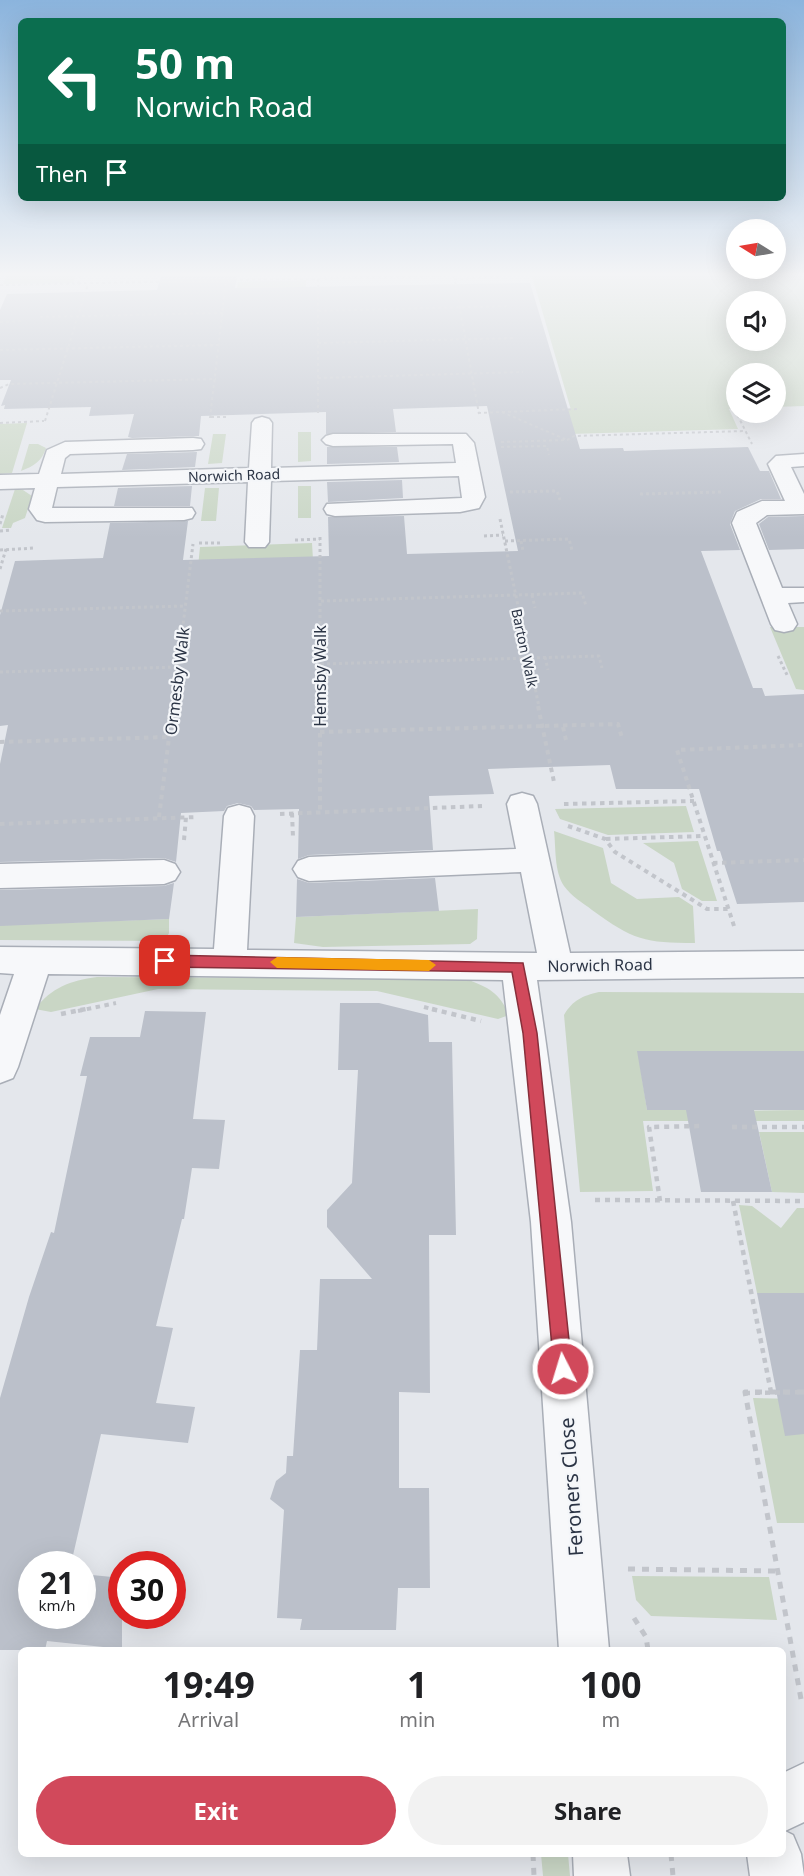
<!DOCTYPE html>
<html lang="en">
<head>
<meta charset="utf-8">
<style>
  body { margin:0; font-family:"Noto Sans",sans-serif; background:#f2f2f2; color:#202124; height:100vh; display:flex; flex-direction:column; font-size:22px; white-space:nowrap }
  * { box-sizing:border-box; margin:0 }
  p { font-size:20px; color:#757577 }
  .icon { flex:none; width:33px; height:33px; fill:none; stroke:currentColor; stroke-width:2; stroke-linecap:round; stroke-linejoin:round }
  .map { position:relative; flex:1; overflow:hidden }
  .drawer { position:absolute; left:18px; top:1647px; width:768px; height:210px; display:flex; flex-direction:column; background:#fff; border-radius:9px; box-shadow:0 6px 24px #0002 }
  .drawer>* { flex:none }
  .top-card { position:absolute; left:18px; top:18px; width:768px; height:183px; border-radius:9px; box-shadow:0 6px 24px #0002; background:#0b6e4f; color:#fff; overflow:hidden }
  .needle { width:39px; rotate:281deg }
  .controls { position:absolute; left:726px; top:219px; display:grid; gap:12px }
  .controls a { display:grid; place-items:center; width:60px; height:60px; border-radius:50%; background:#fff; box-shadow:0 6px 24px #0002; font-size:30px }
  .speed { position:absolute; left:18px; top:1551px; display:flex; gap:12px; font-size:30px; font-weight:700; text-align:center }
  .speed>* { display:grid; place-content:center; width:78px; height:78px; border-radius:50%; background:#fff; box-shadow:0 6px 24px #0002; line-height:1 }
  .speed small { font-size:15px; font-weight:400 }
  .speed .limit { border:9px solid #d22; background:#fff; color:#111 }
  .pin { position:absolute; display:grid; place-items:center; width:51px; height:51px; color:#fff; margin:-26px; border-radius:12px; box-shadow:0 3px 9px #0006 }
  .me { position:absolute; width:66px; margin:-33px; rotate:355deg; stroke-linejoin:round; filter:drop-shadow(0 0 4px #0008) }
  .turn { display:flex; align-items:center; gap:21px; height:126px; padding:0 18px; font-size:27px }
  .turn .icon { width:78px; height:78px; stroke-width:2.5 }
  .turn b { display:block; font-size:42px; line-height:51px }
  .then { display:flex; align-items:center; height:57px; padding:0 18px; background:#0003; gap:12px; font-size:22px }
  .eta { display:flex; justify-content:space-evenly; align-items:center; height:102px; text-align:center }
  .eta b { font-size:36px; font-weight:700; line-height:42px }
  .cta { display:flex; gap:12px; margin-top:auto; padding:12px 18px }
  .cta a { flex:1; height:69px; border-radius:36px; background:#d1495b; color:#fff; font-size:24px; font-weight:700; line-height:69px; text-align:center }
  .cta a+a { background:#f2f2f2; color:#202124 }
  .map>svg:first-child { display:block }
  .green { fill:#c9d6c5; fill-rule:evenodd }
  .building { fill:#bbc0ca }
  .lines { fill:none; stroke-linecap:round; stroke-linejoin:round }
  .minor-casing { stroke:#a9aeb7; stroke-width:3 }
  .path-far4 { stroke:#c2c5cb; stroke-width:2; stroke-dasharray:3 3; stroke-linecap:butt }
  .path-far3 { stroke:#c2c5cb; stroke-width:3; stroke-dasharray:3 3; stroke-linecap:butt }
  .path-far2 { stroke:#c2c5cb; stroke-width:4; stroke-dasharray:4.5 4.5; stroke-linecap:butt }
  .path-far1 { stroke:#c2c5cb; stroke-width:4.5; stroke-dasharray:5 5; stroke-linecap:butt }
  .path { stroke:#c2c5cb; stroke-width:5; stroke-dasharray:7 7; stroke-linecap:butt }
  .minor { fill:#f7f8fa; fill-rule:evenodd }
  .route { fill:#d1495b; stroke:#882f3b; stroke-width:1.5 }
  .slow { fill:#f59e0b }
  .labels { text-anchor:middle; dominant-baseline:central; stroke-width:4.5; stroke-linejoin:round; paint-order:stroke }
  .far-street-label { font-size:14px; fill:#2b3445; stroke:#f4f6f9 }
  .street-label { font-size:16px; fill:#2b3445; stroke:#f4f6f9 }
  .near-street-label { font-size:20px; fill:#2b3445; stroke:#f4f6f9 }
</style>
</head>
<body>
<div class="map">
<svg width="804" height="1876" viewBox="0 0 804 1876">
  <rect width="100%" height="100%" fill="#e4e7ec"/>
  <path class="green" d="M 6,276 L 76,276 L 73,283 L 3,284 Z
    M 532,276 L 804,276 L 804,406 L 776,407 L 776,374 L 736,374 L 736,408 L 729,409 L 738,429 L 570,434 L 516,411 L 571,410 ZM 736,302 L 776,302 L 776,340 L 736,340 Z
    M 306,280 L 306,287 L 237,288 L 238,282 Z
    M 27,423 L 12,473 L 0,474 L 0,424 Z
    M 298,432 L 311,432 L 311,461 L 298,462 Z
    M 213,434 L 226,434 L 222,463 L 208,464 Z
    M 29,444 L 38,444 L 46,448 C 42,461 34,466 21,471 Z
    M 298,486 L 311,486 L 311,518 L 298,518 Z
    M 205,488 L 219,488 L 216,521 L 201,521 Z
    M 15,489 L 23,490 L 32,496 L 25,518 L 13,523 L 11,528 L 2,528 Z
    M 312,543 L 313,560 L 198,567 L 200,547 Z
    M 770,627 L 804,627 L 804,690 L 796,689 Z
    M 686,806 L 694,832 L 608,835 L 560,819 L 555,809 Z
    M 554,831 L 603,848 L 611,883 L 637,899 L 679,897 L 693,906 L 695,943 C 645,943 633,940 592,910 C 583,903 571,896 564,886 C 554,871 556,848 554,831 Z
    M 698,841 L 717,901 L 702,901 L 682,889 L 674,863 L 643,843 Z
    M 478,909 L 477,939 L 470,944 L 323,947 L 294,943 L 296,917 Z
    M 169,919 L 169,933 L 165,941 L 0,940 L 0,925 Z
    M 97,977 L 466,979 C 488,987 500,993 509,1015 L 498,1019 L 377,991 L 158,989 L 51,1012 L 35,1009 C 52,987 70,981 97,977 Z
    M 599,992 L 804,993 L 804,1051 L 638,1051 L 647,1110 L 700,1110 L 702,1121 L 643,1121 L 653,1191 L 580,1192 L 564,1015 C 573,1000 582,996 599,992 Z
    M 804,1110 L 804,1121 L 731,1121 L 728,1111 Z
    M 759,1132 L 804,1132 L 804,1193 L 772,1192 Z
    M 739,1205 L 752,1206 L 781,1228 L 797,1208 L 804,1208 L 804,1293 L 757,1293 Z
    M 753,1398 L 799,1399 L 804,1425 L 804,1523 L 777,1523 Z
    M 632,1576 L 769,1577 L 777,1620 L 651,1616 L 636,1600 Z
    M 541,1854 L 568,1854 L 570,1876 L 543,1876 Z"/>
  <path class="building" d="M 161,276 L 237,276 L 235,288 L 530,283 L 580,449 L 623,448 L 624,451 L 748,447 L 760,471 L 769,471 L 781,499 L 761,499 L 735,511 L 730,524 L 740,550 L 701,551 L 753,688 L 762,688 L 765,696 L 804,694 L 804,902 L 737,904 L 720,851 L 717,851 L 699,789 L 616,789 L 610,765 L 488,769 L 494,794 L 429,796 L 433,850 L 309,855 L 298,859 L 299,809 L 254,810 L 251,806 L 238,803 L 227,806 L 224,811 L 181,813 L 176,862 L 164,858 L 0,862 L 0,764 L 8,725 L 0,726 L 0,615 L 15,561 L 103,558 L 110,523 L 188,521 L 183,560 L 329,556 L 328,517 L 404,516 L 407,554 L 518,551 L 487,406 L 393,409 L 396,432 L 326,434 L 326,412 L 201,416 L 199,436 L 132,438 L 128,437 L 134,414 L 89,416 L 91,407 L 4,409 L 5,405 L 1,406 L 11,380 L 0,380 L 0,310 L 7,294 L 157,290 Z
    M 327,447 L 397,447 L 399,462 L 327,464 Z
    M 197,452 L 195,467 L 122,470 L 127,454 Z
    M 402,480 L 403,498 L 328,502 L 327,482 Z
    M 192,486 L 190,506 L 114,506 L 118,488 Z
    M 804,516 L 804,549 L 769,550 L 759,524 L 768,517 Z
    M 435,878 L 439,911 L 296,917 L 297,879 L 309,883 Z
    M 174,883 L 169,919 L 0,926 L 0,890 L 164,886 Z
    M 340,1003 L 379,1003 L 428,1015 L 429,1042 L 452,1042 L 456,1235 L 429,1235 L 430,1393 L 399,1392 L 399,1488 L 429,1488 L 430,1588 L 398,1588 L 396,1630 L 300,1630 L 302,1619 L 277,1618 L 284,1510 L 270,1499 L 276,1481 L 286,1473 L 287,1456 L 293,1456 L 300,1350 L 317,1350 L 320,1279 L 372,1279 L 327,1227 L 327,1210 L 352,1183 L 358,1070 L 338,1070 Z
    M 145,1011 L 206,1012 L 193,1119 L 225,1120 L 219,1169 L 192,1168 L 184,1219 L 182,1219 L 156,1326 L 173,1328 L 156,1403 L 195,1407 L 188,1443 L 101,1434 L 71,1564 L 32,1564 L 32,1616 L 82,1616 L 82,1574 L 122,1578 L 122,1649 L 47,1641 L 45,1650 L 0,1650 L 0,1398 L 29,1297 L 51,1232 L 54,1233 L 87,1076 L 80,1076 L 90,1037 L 140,1037 Z
    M 637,1051 L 804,1051 L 804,1110 L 754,1110 L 772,1192 L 701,1192 L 686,1110 L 647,1110 Z
    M 757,1293 L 804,1293 L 804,1434 L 785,1436 Z"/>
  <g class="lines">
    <defs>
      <path id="minor" d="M 262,417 L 269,419 L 272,423 L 271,468 L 456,463 L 453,444 L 333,446 L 326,444 L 322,440 L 326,436 L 333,434 L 466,434 L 474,443 L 485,497 L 479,508 L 460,512 L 335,516 L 327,514 L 324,509 L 327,504 L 462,498 L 459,476 L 271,481 L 269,542 L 265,547 L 249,547 L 245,542 L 248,482 L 57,487 L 52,508 L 192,508 L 195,513 L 192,518 L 184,520 L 45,522 L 37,520 L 29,509 L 35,488 L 0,489 L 0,475 L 39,474 L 47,450 L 65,442 L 193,438 L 201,439 L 204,444 L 201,449 L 193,450 L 70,454 L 65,458 L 61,474 L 249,468 L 252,423 L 255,419 Z
        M 804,454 L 804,466 L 791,467 L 804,494 L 804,514 L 767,515 L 756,523 L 782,588 L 804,588 L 804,602 L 788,603 L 797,624 L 793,630 L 784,632 L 775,630 L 771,624 L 732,523 L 737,512 L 762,501 L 785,501 L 768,464 L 776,456 Z
        M 522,793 L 533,796 L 537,804 L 570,953 L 804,951 L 804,977 L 537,980 L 571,1222 L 609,1650 L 559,1650 L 531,1222 L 503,980 L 48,974 L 18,1067 L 13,1078 L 0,1083 L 0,1015 L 14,974 L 0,973 L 0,947 L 214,949 L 224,816 L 228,808 L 239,805 L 250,808 L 254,816 L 247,950 L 537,953 L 521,872 L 309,881 L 298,877 L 293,869 L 298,861 L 309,857 L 516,849 L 507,804 L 511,796 Z
        M 164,860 L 175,864 L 180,872 L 175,880 L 164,884 L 0,888 L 0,864 Z
        M 804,1763 L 804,1822 L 785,1831 L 793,1835 L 801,1854 L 804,1876 L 750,1876 L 747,1854 L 783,1854 L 783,1773 Z
        M 573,1854 L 627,1854 L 630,1876 L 574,1876 Z"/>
    </defs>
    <use href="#minor" class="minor-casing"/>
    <path class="path-far4" d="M 454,276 L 479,414
      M 318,279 L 318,413
      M 454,279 L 500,277
      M 78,284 L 81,276
      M 0,285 L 446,276
      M 318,311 L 510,306
      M 40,317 L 223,313
      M 0,322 L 23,321
      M 318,343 L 516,338
      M 0,350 L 220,345
      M 318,378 L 523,372
      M 0,388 L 9,384 L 216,379
      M 736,391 L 726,392 L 752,444
      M 502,412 L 578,409
      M 478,413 L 502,412 L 567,440
      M 211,417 L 227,417
      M 210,418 L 226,281
      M 45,421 L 88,284
      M 0,423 L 44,421
      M 501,442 L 567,440 L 574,436 L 745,431
      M 501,447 L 547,446 L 549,455"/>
    <path class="path-far3" d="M 510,492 L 557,491 L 560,500
      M 640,494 L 723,492
      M 500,519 L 539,707
      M 0,524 L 3,514
      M 0,531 L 11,530
      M 484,536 L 503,535
      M 320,537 L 320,707
      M 295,540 L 320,539
      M 505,541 L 569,539 L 572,550
      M 521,541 L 523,551
      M 199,543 L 221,543
      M 0,550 L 35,548
      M 0,569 L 6,549
      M 532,595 L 535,608
      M 321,601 L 582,593 L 586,606
      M 0,611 L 186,606
      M 778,656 L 788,677
      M 545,657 L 548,670
      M 321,664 L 599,656 L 602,668
      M 0,672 L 179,667
      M 173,707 L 193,544"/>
    <path class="path-far2" d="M 320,706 L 320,812
      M 538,706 L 554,782
      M 563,727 L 566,740
      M 320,732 L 618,724 L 622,738
      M 0,742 L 170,737
      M 564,804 L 694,801
      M 292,813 L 293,837
      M 280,814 L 482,806
      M 159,817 L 173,706
      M 0,824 L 197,817
      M 568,826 L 605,839 L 615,852 L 707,909 L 728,909
      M 606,839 L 704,836
      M 184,840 L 186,817
      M 713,863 L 804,860
      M 734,926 L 677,750 L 804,745
      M 424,1007 L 439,1011
      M 78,1011 L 116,1003"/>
    <path class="path-far1" d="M 432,1009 L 481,1021
      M 61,1014 L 86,1009
      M 732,1127 L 804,1127
      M 595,1200 L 804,1201
      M 660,1201 L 649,1127 L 703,1126
      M 733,1201 L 771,1392
      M 745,1393 L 804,1392"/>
    <path class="path" d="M 804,1392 L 745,1392 L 801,1699 L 804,1699
      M 628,1569 L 777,1571
      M 634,1618 L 646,1637 L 648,1650
      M 533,1854 L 534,1876
      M 671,1854 L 673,1876"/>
    <use href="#minor" class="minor"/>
  </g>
  <linearGradient id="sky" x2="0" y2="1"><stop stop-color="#8bb4dd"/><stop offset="0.51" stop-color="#f3f4f6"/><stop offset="1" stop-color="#f3f4f6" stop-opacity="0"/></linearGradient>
  <rect width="804" height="538" fill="url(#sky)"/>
  <path class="route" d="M 165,955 L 523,963 L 537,1033 L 572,1369 L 569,1376 L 563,1378 L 556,1376 L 554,1369 L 523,1033 L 512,972 L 165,967 L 158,961 Z"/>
  <path class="slow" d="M 277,957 L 429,960 L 436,965 L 429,971 L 277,968 L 270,962 Z"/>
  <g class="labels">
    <g class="far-street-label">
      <text transform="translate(234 475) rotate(-2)">Norwich Road</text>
      <text transform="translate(525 648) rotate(78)">Barton Walk</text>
    </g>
    <g class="street-label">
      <text transform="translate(320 676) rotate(-90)">Hemsby Walk</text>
      <text transform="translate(177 681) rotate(-83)">Ormesby Walk</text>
      <text transform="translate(600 965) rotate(-1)">Norwich Road</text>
    </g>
    <g class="near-street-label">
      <text transform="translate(571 1487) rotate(-94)">Feroners Close</text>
    </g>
  </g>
</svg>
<div class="controls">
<a><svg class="needle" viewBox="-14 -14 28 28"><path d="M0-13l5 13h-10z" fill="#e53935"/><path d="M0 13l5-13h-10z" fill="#757577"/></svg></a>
<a><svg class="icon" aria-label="sound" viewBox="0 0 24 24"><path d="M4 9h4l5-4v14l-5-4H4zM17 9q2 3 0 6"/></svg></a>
<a><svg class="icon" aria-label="layers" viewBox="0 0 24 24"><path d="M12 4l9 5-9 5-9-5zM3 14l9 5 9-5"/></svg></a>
</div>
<div class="speed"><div>21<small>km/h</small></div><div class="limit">30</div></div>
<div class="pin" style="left:165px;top:961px;background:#d93025"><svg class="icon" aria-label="arrive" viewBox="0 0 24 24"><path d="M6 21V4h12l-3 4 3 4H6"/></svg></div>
<svg class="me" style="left:563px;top:1369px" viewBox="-20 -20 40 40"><circle r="17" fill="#d1495b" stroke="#fff" stroke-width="3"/><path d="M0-11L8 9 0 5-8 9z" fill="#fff"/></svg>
<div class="top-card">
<div class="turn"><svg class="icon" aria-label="left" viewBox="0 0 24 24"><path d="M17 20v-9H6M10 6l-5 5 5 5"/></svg><div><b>50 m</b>Norwich Road</div></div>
<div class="then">Then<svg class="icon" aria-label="arrive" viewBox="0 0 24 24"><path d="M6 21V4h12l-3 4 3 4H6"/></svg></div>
</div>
<section class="drawer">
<div class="eta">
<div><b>19:49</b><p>Arrival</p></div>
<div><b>1</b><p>min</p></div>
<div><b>100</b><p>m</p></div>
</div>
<div class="cta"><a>Exit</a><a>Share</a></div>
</section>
</div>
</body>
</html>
